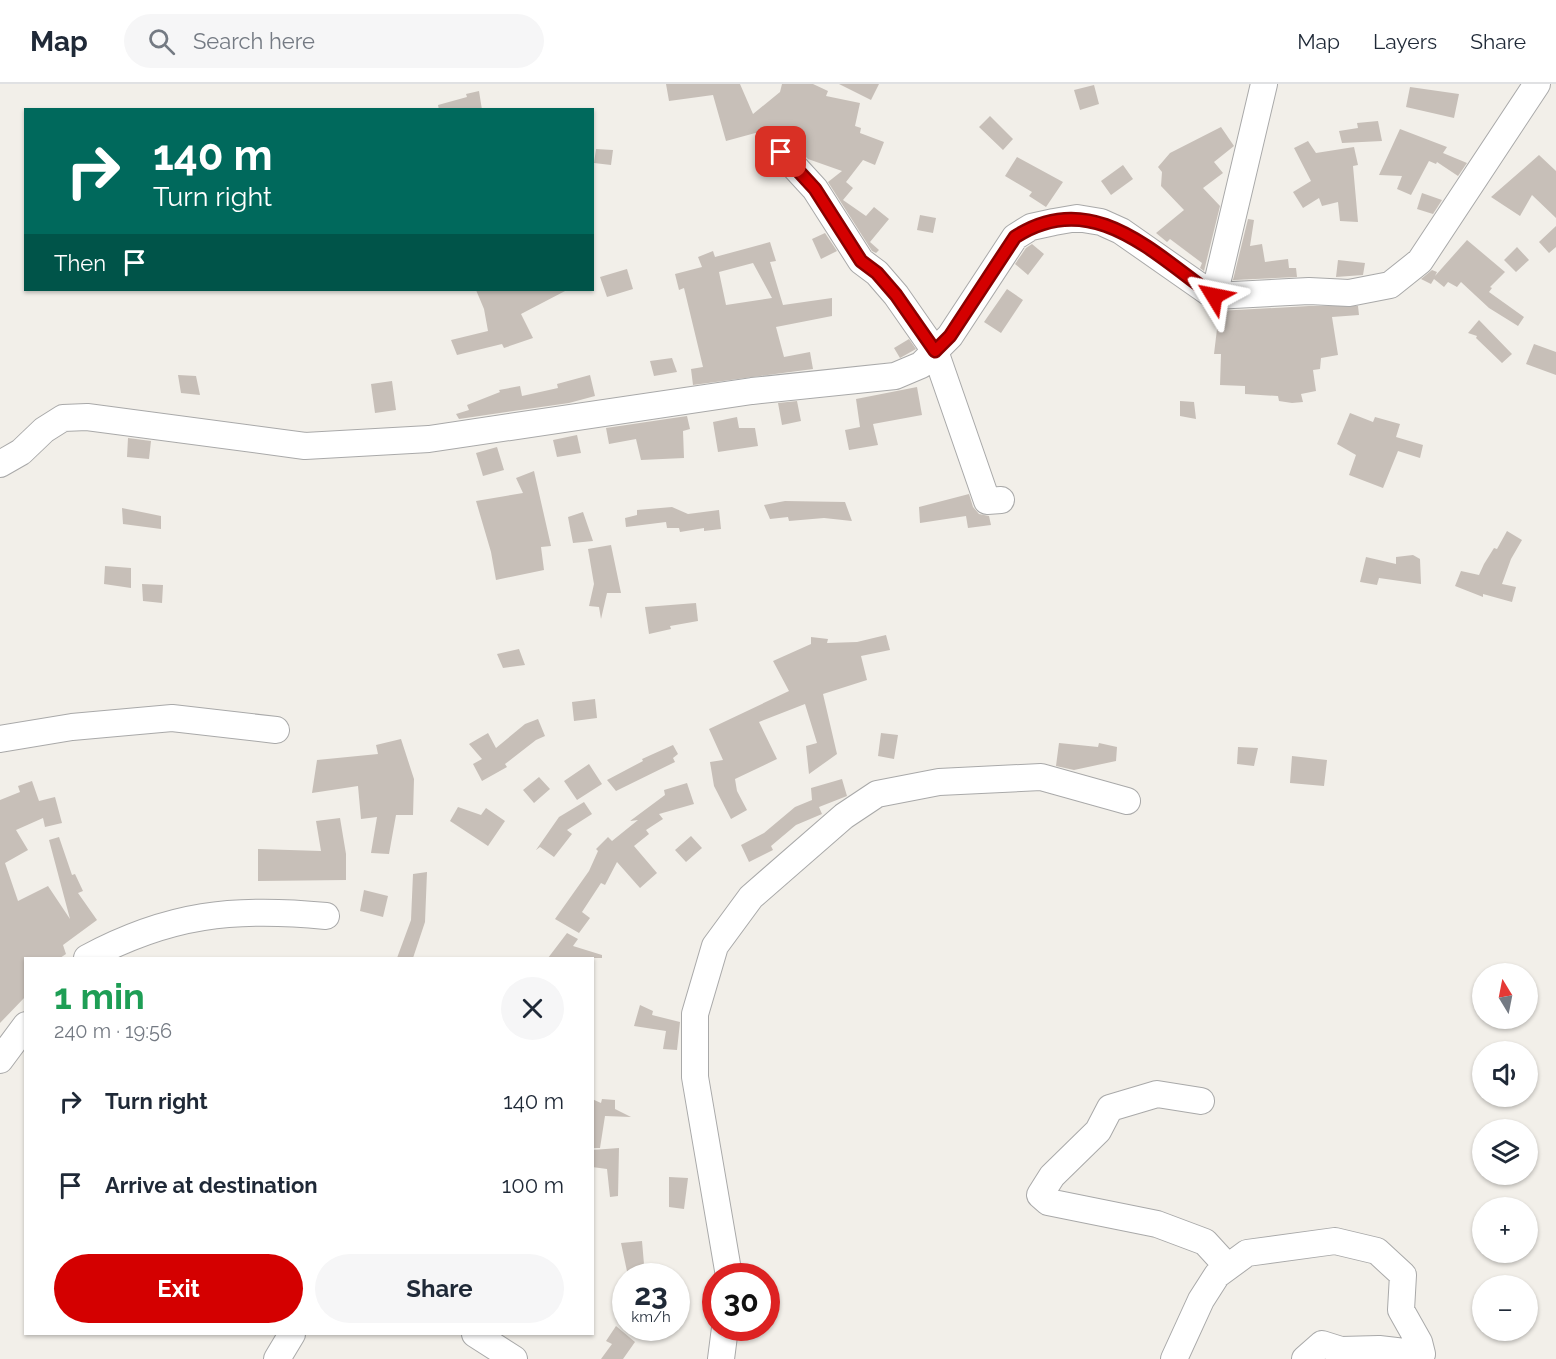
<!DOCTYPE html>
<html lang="en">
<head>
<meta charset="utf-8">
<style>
  body { margin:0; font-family:Raleway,sans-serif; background:#f6f6f7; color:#1f2937; height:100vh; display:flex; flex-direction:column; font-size:22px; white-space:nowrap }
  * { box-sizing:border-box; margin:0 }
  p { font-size:20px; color:#747a83 }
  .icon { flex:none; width:33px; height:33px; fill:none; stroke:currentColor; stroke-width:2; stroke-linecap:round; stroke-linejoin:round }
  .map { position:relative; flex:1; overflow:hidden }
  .side { position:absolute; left:24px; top:873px; width:570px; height:378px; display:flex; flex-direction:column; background:#fff; border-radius:0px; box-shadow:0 2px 4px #0004 }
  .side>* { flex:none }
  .banner { position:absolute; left:24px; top:24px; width:570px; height:183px; border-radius:0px; box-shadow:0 2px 4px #0004; background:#00695c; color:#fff; overflow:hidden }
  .needle { width:39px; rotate:350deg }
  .fabs { position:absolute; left:1472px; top:879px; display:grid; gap:12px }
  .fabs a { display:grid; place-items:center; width:66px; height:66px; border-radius:50%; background:#fff; box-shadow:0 2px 4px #0004; font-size:30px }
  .speed { position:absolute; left:612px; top:1179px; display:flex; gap:12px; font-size:30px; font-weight:700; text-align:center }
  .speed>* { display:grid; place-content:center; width:78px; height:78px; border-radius:50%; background:#fff; box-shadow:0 2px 4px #0004; line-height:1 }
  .speed small { font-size:15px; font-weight:400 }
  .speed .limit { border:9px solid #d22; background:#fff; color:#111 }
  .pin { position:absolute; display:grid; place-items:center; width:51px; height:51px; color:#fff; margin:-26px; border-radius:12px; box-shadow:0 3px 9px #0006 }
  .me { position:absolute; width:66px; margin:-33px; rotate:305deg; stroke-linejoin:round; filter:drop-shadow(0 0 4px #0008) }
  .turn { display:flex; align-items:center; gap:21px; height:126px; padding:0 30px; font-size:27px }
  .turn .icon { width:78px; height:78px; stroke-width:2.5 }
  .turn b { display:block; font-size:42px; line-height:51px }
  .then { display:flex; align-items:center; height:57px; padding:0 30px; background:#0003; gap:12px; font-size:22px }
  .round { display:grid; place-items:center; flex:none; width:63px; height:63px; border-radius:32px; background:#f6f6f7 }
  .summary { display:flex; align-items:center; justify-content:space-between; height:102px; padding:0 30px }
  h1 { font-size:36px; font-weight:700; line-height:45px; color:#1e9e55 }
  .cta { display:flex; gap:12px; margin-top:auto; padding:12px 30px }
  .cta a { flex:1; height:69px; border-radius:36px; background:#d40000; color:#fff; font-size:24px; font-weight:700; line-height:69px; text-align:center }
  .cta a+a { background:#f6f6f7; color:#1f2937 }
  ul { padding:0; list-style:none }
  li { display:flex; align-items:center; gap:18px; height:84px; padding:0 30px }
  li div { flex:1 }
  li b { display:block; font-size:22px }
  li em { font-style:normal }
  header { display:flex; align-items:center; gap:36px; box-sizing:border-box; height:84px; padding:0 30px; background:#fff; border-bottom:2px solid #e0e1e3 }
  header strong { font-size:28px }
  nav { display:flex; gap:33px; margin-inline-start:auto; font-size:21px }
  .search { width:420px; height:54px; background:#f6f6f7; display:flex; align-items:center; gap:15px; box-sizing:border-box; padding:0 21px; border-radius:33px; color:#747a83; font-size:22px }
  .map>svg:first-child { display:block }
  .building { fill:#c7bfb8; fill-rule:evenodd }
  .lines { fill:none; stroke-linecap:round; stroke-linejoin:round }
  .minor-casing { stroke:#a9a9a9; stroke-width:28 }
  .minor { stroke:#fff; stroke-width:26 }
  .route-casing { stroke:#8a0000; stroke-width:15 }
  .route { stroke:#d40000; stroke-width:10 }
</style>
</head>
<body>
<header>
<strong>Map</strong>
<div class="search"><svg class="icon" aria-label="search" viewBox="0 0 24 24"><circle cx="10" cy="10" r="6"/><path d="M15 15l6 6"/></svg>Search here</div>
<nav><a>Map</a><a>Layers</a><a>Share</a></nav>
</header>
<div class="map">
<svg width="1556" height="1275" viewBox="0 0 1556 1275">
  <rect width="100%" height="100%" fill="#f2efe9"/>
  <path class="building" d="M 666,0 L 740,0 L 753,30 L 780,8 L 782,0 L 813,0 L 828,7 L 826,12 L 860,19 L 855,42 L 861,44 L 860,49 L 884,58 L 875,81 L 863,76 L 846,98 L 853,104 L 843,116 L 866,132 L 874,123 L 889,135 L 870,158 L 879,166 L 876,169 L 872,167 L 828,98 L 842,87 L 808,75 L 775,43 L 767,43 L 759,48 L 726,57 L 713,11 L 669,17 Z
    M 839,0 L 879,0 L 871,16 Z
    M 1094,1 L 1099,20 L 1080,26 L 1074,6 Z
    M 1410,3 L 1459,10 L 1454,34 L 1406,23 Z
    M 479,7 L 482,26 L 439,26 L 438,21 L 467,13 L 466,10 Z
    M 990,32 L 1013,55 L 1003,66 L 979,43 Z
    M 1378,37 L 1382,57 L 1342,59 L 1339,47 L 1358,44 L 1357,39 Z
    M 1221,43 L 1234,62 L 1214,78 L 1223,89 L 1203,104 L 1220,122 L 1204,187 L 1200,184 L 1202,179 L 1170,155 L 1167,158 L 1156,149 L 1184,126 L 1161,102 L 1162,88 L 1158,83 L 1170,69 Z
    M 1400,45 L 1447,63 L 1443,69 L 1467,79 L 1458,92 L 1437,78 L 1436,80 L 1429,77 L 1411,111 L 1397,105 L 1402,92 L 1379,91 Z
    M 1308,57 L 1316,69 L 1354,63 L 1358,81 L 1353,82 L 1358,138 L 1340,137 L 1338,118 L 1322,122 L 1319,114 L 1303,124 L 1293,108 L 1311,97 L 1294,64 Z
    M 596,65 L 613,66 L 611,81 L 594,79 Z
    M 1539,71 L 1556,87 L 1556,134 L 1532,111 L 1520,132 L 1491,113 Z
    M 1017,73 L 1063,98 L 1046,123 L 1029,112 L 1032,108 L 1005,92 Z
    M 1123,81 L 1133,95 L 1111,111 L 1101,97 Z
    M 1422,109 L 1442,116 L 1433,130 L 1417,125 Z
    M 920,131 L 936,134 L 933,149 L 917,146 Z
    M 1248,135 L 1254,136 L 1250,162 L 1262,160 L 1265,178 L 1288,175 L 1289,184 L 1296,184 L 1297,193 L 1233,196 Z
    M 1556,142 L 1556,163 L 1549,169 L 1539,158 Z
    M 825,149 L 837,167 L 821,175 L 812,155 Z
    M 1467,156 L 1505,188 L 1490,203 L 1492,204 L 1489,208 L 1524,233 L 1518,242 L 1489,224 L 1461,198 L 1457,203 L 1448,198 L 1444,203 L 1434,195 L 1431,200 L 1421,195 L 1432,186 L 1437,188 L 1435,192 Z
    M 770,158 L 776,177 L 770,178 L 783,221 L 832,214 L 832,232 L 776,243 L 784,273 L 810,268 L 813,285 L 693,301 L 691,285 L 703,283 L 684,204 L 679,206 L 675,190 L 702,183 L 698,173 L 713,167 L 715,173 ZM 753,179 L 772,214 L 726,221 L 719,188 Z
    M 1032,160 L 1044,170 L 1028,191 L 1015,180 L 1026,164 Z
    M 1517,163 L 1529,176 L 1516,188 L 1504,176 Z
    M 1338,176 L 1365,179 L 1363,191 L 1336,193 Z
    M 627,185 L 633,205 L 607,213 L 600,193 Z
    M 1007,205 L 1023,216 L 1001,249 L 984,238 Z
    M 476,206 L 567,206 L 521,230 L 533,254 L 504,264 L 502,260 L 457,271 L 451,256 L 488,247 L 484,225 Z
    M 1309,222 L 1358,222 L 1359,231 L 1332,233 L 1338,271 L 1321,274 L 1320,285 L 1313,286 L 1316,307 L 1301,310 L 1303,318 L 1292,319 L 1279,317 L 1278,312 L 1245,310 L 1245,302 L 1220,301 L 1221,270 L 1214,270 L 1217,245 L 1219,245 L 1218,227 Z
    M 1479,236 L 1512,270 L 1502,279 L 1476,254 L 1477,252 L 1468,249 Z
    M 909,255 L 916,265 L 900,274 L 894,264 Z
    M 1534,260 L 1556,268 L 1556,291 L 1526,280 Z
    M 672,274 L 677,288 L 654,292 L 650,277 Z
    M 178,291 L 196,292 L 200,311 L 181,309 Z
    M 590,291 L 595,312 L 569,319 L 459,335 L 456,330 L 469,326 L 467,321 L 500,308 L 499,306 L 520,302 L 522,312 L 558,304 L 557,300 Z
    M 392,297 L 396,326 L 375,329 L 371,300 Z
    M 917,303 L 922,331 L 873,340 L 878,361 L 849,366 L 845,346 L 860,343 L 856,315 Z
    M 797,317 L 801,337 L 782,341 L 778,319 Z
    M 1180,317 L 1194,318 L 1196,335 L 1180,332 Z
    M 1350,329 L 1373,338 L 1375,333 L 1400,340 L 1396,353 L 1423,361 L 1420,374 L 1398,367 L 1383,404 L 1349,391 L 1356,371 L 1337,360 Z
    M 687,332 L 690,345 L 683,347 L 684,374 L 641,376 L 636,355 L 609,360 L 606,344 Z
    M 737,333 L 739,344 L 755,344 L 758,362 L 718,368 L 713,338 Z
    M 577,351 L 581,369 L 557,373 L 553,356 Z
    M 128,354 L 151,357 L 149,375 L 127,373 Z
    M 497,363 L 504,386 L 483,392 L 476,369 Z
    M 534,387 L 551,462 L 541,463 L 544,486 L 496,496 L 491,468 L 476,417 L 523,409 L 516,394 Z
    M 969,410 L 973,423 L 979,430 L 989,432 L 991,441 L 968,444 L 966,432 L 920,439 L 919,423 Z
    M 785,417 L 845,418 L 852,437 L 824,434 L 789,437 L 788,433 L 770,435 L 764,421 Z
    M 672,423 L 688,430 L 719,426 L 721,445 L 704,447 L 704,444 L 680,448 L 679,444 L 667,444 L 666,438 L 626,443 L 625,434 L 637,431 L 637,426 Z
    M 122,424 L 161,432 L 161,445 L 123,440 Z
    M 583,428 L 593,457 L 573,459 L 568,433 Z
    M 1507,447 L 1522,456 L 1511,475 L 1502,500 L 1516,503 L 1512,518 L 1483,510 L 1483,513 L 1455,502 L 1461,487 L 1479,491 L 1484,480 L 1494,464 L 1497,465 Z
    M 611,461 L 621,509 L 607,509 L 601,535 L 599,523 L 589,522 L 594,500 L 588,465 Z
    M 1413,471 L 1420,475 L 1421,500 L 1379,494 L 1377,501 L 1360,498 L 1366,473 L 1396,480 L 1396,473 Z
    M 105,482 L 131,484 L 131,504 L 104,500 Z
    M 142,500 L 163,501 L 162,519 L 143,517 Z
    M 696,519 L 698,537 L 670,542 L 671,545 L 649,550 L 645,523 Z
    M 886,551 L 890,566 L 861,572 L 867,596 L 823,610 L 837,670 L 809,690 L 806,662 L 817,659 L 805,620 L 759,638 L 777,675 L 735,695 L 737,707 L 747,726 L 731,735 L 714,702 L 710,678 L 723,676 L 709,645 L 789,607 L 773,577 L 811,560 L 811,553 L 828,555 L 827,559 L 857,558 Z
    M 519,565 L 525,581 L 503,584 L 497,570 Z
    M 595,615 L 597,634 L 574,637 L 572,618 Z
    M 538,635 L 545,652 L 536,656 L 505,680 L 507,683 L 482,697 L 473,680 L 482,675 L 469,660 L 488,649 L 496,664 L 525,640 Z
    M 881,649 L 898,651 L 894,675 L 878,672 Z
    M 401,655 L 414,695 L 413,731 L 396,731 L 389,770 L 371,769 L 377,733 L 361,735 L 358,702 L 312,709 L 317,676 L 378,670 L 376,661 Z
    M 1059,659 L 1098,663 L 1099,659 L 1117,663 L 1116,677 L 1074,686 L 1056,682 Z
    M 673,661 L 678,670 L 673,674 L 675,678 L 616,707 L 607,696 L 643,677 L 642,675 Z
    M 1238,663 L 1258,664 L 1254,682 L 1237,680 Z
    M 1292,672 L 1327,676 L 1324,702 L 1290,699 Z
    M 589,680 L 602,700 L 577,716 L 564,697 Z
    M 539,693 L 550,705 L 534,719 L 523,706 Z
    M 842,695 L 847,712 L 819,723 L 822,730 L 796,741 L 771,762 L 773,766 L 749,778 L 741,761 L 764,749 L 795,723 L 812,716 L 811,704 Z
    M 32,697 L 39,717 L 55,713 L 62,739 L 45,743 L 43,734 L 16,746 L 28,766 L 5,779 L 18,817 L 48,802 L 70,835 L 49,756 L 59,753 L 72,791 L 75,790 L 83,807 L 78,809 L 97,836 L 63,861 L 66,870 L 60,874 L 26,874 L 26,912 L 0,939 L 0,716 L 20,708 L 18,702 Z
    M 687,699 L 694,720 L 659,730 L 663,735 L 646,746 L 649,750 L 634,762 L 657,789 L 640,804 L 617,778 L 605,801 L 601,799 L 582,828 L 590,834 L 579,849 L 555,835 L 589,787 L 598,767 L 596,765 L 608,753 L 612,757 L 638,736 L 630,737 L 665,711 L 664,706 Z
    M 584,718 L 592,730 L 567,746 L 572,750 L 554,773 L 540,763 L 536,766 L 559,733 Z
    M 458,723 L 481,731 L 486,724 L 505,737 L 488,762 L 450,737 Z
    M 340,734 L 346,770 L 346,796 L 258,797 L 258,765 L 321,767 L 316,737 Z
    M 691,752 L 702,764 L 686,778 L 675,766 Z
    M 427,788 L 425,838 L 413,874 L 397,874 L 411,836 L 413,790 Z
    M 364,806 L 388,812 L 383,833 L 360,827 Z
    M 567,849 L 578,855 L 573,862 L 602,871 L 602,874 L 548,874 Z
    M 640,921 L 653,927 L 652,931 L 680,938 L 677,966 L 663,965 L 666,947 L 634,942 Z
    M 592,1015 L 601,1019 L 602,1015 L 615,1016 L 615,1025 L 631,1033 L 605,1032 L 600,1064 L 592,1064 Z
    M 619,1064 L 618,1112 L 610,1113 L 607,1085 L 592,1083 L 592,1066 Z
    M 669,1093 L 688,1094 L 684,1125 L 669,1123 Z
    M 642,1157 L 645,1192 L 628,1192 L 621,1159 Z
    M 616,1242 L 635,1258 L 623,1275 L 601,1275 L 612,1260 L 606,1257 Z"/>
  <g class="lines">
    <defs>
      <path id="minor" d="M 771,57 L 815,105 L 861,177 L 877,189 L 896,211 L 935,267 L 987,417 L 1001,416
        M 1214,212 L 1264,0
        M 0,380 L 21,368 L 44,346 L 63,334 L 87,333 L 305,362 L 429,355 L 752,307 L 895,292 L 921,281 L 950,252 L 1015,153 L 1031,143 L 1054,138 L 1077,134 L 1101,138 L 1121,147 L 1214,212 L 1309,207 L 1349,209 L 1390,201 L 1420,177 L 1537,0
        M 0,655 L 72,643 L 172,634 L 276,646
        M 87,874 C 169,830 234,823 326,832
        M 0,976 L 26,941
        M 1201,1017 L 1157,1010 L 1110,1024 L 1098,1047 L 1052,1092 L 1040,1111 L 1048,1118 L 1157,1140 L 1205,1158 L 1227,1182
        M 729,1192 L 695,993 L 695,930 L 715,862 L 751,813 L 844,732 L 877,710 L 939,698 L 1041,693 L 1127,717
        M 475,1250 L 514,1275
        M 277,1275 L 292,1250
        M 721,1275 L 725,1244
        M 1174,1275 L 1201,1216 L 1217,1191 L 1247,1169 L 1335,1157 L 1377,1167 L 1403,1191 L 1401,1226 L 1419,1258 L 1422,1270 L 1379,1265 L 1341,1266 L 1322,1260 L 1305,1275"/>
    </defs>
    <use href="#minor" class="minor-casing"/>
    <use href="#minor" class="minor"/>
  </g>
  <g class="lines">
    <defs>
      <path id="route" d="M 781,68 L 815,105 L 861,177 L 877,189 L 896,211 L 935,267 L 950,252 L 1015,153 C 1092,103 1153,169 1214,212"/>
    </defs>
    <use href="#route" class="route-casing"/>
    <use href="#route" class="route"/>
  </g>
</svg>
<div class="fabs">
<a><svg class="needle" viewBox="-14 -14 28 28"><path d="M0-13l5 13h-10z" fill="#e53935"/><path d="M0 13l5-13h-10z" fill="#747a83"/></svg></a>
<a><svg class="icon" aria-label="sound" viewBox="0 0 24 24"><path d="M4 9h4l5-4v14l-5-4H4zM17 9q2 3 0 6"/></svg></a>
<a><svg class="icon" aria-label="layers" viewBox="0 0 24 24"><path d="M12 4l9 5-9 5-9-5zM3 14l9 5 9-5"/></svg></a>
<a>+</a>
<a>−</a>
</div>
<div class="speed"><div>23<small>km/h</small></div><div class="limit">30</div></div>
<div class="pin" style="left:781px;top:68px;background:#d93025"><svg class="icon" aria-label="arrive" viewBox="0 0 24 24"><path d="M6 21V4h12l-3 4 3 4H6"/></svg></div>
<svg class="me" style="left:1214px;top:212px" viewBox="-20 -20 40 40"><path d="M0-17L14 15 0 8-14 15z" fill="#d40000" stroke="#fff" stroke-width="4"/></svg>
<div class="banner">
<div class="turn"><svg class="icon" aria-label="right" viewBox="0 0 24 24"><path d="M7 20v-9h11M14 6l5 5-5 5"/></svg><div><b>140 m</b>Turn right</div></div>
<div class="then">Then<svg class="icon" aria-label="arrive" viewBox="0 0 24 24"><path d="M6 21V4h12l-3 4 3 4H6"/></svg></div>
</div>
<section class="side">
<div class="summary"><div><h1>1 min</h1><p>240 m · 19:56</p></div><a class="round"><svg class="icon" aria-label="close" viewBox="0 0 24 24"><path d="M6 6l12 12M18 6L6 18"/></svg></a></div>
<ul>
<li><svg class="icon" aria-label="right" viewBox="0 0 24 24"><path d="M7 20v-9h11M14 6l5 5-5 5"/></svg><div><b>Turn right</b></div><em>140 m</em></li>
<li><svg class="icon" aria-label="arrive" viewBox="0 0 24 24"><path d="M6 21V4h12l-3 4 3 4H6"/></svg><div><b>Arrive at destination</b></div><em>100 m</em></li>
</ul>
<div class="cta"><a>Exit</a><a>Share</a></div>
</section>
</div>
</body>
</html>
